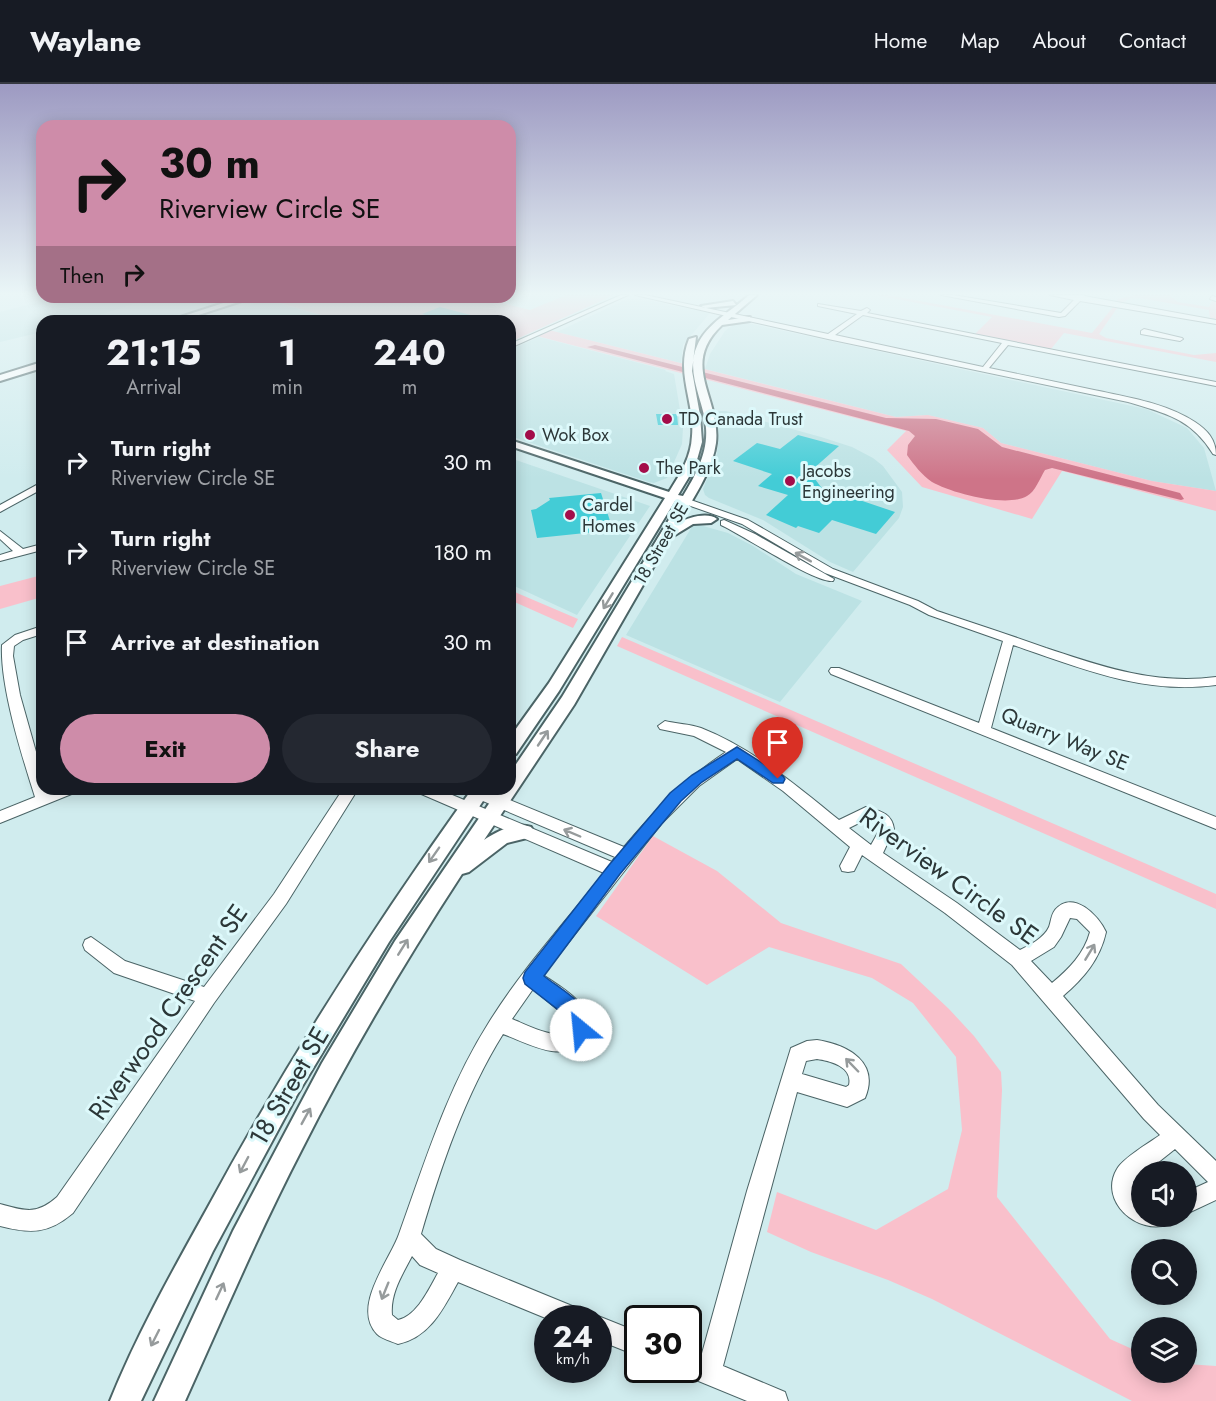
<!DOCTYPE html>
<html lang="en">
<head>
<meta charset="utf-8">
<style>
  body { margin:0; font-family:Jost,sans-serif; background:#242831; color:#f1f3f6; height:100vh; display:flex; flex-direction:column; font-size:22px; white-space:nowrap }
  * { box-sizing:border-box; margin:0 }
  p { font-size:20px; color:#9ea1a6 }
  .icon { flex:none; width:33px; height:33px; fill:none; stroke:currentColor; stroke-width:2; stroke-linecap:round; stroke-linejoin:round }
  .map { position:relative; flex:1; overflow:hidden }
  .drawer { position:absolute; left:36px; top:231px; width:480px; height:480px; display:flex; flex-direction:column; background:#171b24; border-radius:18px; box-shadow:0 3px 15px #0003 }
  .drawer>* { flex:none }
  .banner { position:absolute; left:36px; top:36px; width:480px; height:183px; border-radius:18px; box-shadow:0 3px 15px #0003; background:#ce8ca9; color:#111; overflow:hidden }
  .tools { position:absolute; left:1131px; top:1077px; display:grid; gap:12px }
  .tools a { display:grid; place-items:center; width:66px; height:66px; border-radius:50%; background:#171b24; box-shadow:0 3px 15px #0003; font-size:30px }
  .speed { position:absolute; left:534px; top:1221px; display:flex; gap:12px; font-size:30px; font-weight:700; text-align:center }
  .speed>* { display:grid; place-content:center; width:78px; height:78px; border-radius:50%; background:#171b24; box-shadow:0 3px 15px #0003; line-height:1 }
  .speed small { font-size:15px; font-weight:400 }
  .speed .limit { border:3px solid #111; border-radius:9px; background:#fff; color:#111 }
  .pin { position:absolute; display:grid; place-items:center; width:51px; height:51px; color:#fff; margin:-62px -26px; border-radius:50% 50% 50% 0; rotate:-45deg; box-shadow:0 0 6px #0007 }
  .pin .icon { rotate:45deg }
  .me { position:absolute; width:66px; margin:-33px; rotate:332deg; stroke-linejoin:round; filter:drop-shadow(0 0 4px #0008) }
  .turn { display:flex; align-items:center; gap:21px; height:126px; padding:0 24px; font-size:27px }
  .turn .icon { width:78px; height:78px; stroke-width:2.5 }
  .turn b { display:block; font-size:42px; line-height:51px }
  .then { display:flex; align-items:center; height:57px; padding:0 24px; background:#0003; gap:12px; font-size:22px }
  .eta { display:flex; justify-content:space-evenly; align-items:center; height:102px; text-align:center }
  .eta b { font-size:36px; font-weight:700; line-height:42px }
  .primary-button { display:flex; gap:12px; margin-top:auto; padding:12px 24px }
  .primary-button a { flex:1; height:69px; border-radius:36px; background:#ce8ca9; color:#111; font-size:24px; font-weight:700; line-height:69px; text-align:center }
  .primary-button a+a { background:#242831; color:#f1f3f6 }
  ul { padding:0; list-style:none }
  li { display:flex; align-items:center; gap:18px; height:90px; padding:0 24px }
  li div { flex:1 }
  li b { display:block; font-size:22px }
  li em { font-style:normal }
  header { display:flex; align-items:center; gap:36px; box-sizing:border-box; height:84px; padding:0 30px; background:#171b24; border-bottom:2px solid #363941 }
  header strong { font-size:28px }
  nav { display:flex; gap:33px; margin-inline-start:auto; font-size:21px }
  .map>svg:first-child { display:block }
  .built { fill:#bce2e4 }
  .green { fill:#f9c0cb }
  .water { fill:#ce7488 }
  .building { fill:#43ccd6 }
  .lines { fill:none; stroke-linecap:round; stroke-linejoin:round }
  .minor-casing { stroke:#4b6466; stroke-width:2 }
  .major-casing { stroke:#4b6466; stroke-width:4 }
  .minor { fill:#fff; fill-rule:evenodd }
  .major { fill:#fff; fill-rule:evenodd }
  .oneway { stroke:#969b9c }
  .route { fill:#1a73e8; stroke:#114b97; stroke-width:1.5 }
  .poi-dot { fill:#a40d4a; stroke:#ddf9fb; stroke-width:2 }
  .labels { text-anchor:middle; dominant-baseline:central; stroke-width:6; stroke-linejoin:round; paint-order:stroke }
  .far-poi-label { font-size:18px; fill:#2c3738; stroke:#ddf9fb; text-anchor:start }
  .far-street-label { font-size:18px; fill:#2c3738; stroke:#ddf9fb }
  .street-label { font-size:21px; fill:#2c3738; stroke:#ddf9fb }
  .near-street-label { font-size:26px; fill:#2c3738; stroke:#ddf9fb }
</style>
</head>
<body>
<header>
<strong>Waylane</strong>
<nav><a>Home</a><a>Map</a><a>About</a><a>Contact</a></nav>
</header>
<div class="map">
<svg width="1216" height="1317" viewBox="0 0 1216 1317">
  <rect width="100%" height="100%" fill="#d0ecee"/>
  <path class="built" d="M 57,213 L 154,213 L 82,237 L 42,237 L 42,248 L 0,258 L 0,228 Z
    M 627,215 L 641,215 L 710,229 L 683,261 L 681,279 L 557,248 Z
    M 266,216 L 340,237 L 198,237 Z
    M 738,237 L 1146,325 L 1187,344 L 1204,364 L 1216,407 L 1152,397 L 1001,359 L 983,344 L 928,331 L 896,333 L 705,285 L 710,270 L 725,247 Z
    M 539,253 L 666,286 L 665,287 L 674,290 L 683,344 L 682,360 L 667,394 L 654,399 L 649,398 L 510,352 L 510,266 Z
    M 713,327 L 726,327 L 821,353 L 852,363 L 873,374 L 883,382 L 902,408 L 903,423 L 899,434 L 853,488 L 830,478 L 763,436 L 709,414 L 705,411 L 703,405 L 717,370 L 718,356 Z
    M 510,374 L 650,422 L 577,531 L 510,500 Z
    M 696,440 L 728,449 L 753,462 L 796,490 L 862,517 L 780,618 L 626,551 L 693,441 Z"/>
  <path class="green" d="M 566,211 L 614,211 L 510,258 L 510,237 L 342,237 L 263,214 L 477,213 L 530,226 Z
    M 875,211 L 888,211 L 1092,249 L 1113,223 L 1118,223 L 1099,250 L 1106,254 L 1194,271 L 1216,269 L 1216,278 L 1064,249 L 1051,265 L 975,250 L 992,233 Z
    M 1134,211 L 1169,211 L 1178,218 L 1209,223 L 1212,217 L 1216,217 L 1216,235 L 1210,234 L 1209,226 L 1134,213 L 1121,219 L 1116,218 L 1118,215 Z
    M 549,246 L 896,333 L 928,331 L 983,344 L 1001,359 L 1152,397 L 1216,407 L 1216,427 L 1062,387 L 1032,435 L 922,403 L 887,366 L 906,347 L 537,252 Z
    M 42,491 L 42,513 L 0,525 L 0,502 Z
    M 510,506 L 578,535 L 573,544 L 510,516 Z
    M 622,553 L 1216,810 L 1216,825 L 617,562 Z
    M 653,752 L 717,787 L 781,839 L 901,880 L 949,925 L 974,952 L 1001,988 L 1002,1006 L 997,1113 L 1110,1255 L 1141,1269 L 1142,1288 L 1186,1288 L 1187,1280 L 1216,1282 L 1216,1317 L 1132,1317 L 932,1215 L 888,1196 L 811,1168 L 767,1148 L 777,1108 L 876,1146 L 948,1105 L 962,1046 L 956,973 L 913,919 L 872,894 L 769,863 L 707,901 L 596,832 Z"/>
  <path class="water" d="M 595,261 L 886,334 L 936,335 L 978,345 L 1002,363 L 1180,409 L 1184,415 L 1181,416 L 1052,384 L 1045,386 C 1040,394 1035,408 1027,412 C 1007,424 951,409 932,398 C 922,391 914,381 907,371 L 908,361 L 915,352 L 909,347 L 587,263 Z"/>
  <path class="building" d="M 440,223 L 482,234 L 482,237 L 448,237 L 422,230 Z
    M 656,330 L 677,330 L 678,341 L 658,341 Z
    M 798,351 L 839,362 L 813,385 L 817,386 L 812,391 L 821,403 L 895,428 L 876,450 L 832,436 L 819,449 L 798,442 L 796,444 L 766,431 L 788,411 L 758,402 L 772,390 L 733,377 L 757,359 L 780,365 Z
    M 601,409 L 610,437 L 603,437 L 605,443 L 593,444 L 595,448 L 537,454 L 531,426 L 536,425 L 550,416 L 549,414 Z"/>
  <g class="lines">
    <defs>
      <path id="minor" d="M 621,211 L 628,211 L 510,264 L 510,260 Z
        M 635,211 L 645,211 L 828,250 L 857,230 L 818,222 L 818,220 L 861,227 L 867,224 L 870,226 L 867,229 L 1216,298 L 1216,302 L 1008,261 L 989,284 C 1024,291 1059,299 1094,306 C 1127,313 1166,319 1195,338 C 1207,346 1216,355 1216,371 L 1213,370 C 1192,335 1165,329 1128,318 L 828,255 ZM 863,231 L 1002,259 L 983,283 L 835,251 Z
        M 941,211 L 953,211 L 1061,229 L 1074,216 L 1050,211 L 1085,211 L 1084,212 L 1216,236 L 1216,240 L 1080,217 L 1065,232 L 1059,233 Z
        M 1212,212 L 1216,213 L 1216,217 L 1210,215 Z
        M 1144,245 L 1182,254 L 1183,255 L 1180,257 L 1141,250 L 1141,247 Z
        M 42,398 L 42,405 L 0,428 L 0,421 Z
        M 685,414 L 748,436 L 833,485 L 918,517 L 937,527 C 973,539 1010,551 1046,564 C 1103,583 1155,601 1216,593 L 1216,601 C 1144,611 1080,584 1013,561 L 991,644 L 1216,733 L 1216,745 L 831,590 L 829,587 L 831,584 L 839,584 L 979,639 L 1003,557 L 929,531 L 910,521 L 825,489 L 742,440 L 682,419 L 680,417 Z
        M 724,436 L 755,450 L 834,495 L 833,497 C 816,500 743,451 721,441 L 721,437 Z
        M 0,447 L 23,465 L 42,460 L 42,466 L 0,477 L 0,471 L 13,467 L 0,455 Z
        M 42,542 L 42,550 L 23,556 L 14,562 L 13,572 L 20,611 L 42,689 L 42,705 L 47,705 L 48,708 L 54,705 L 76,705 L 74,709 L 0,739 L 0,727 L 35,713 C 22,672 0,603 2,561 L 15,551 Z
        M 665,637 C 677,640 690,640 701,644 C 752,664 797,702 839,736 L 866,723 C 880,727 892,729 894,745 L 883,769 L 957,819 L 1020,866 C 1030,861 1044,854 1049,843 C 1051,838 1051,831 1055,826 C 1073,805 1099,832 1106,848 C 1100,875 1084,894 1063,912 L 1158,1021 L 1216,1077 L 1216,1116 L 1186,1130 L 1186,1108 L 1208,1098 L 1175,1065 L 1146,1088 L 1142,1088 L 1142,1091 L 1133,1098 L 1133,1107 L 1142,1116 L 1142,1132 L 1172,1132 L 1169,1140 C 1138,1152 1098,1117 1117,1085 C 1123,1074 1149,1059 1160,1051 L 1144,1035 L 1012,881 L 945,829 L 862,771 L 854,787 L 848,788 L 842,787 L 840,782 L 850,763 L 783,707 L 737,675 L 699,702 L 662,739 L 543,891 C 559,902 594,921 590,946 C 589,950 586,955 585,959 C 560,979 528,959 503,950 C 465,1011 441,1082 421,1150 L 436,1165 L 460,1176 L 582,1226 L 585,1234 L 548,1235 L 458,1198 C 443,1225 430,1253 398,1260 C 391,1257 382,1255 377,1250 C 351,1223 390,1176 399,1150 C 425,1078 447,1005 488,940 C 521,886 565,839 604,789 L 419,709 L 417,705 L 438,705 L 612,778 L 615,773 L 464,709 L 462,705 L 483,705 L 624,763 C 654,727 686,694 726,668 L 694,652 L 660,645 L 658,642 ZM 867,735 L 879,741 L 880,745 L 871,761 L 849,744 ZM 1070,834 L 1077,835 L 1090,848 C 1084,870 1069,885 1052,899 L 1031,877 L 1054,863 L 1061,853 ZM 533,905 L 568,934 L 571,939 L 571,947 C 556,957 527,941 512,935 ZM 412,1172 L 420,1181 L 438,1189 C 429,1205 417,1232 398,1236 L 392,1231 C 390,1210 402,1191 412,1172 Z
        M 343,705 L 358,705 L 286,820 L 214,919 L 73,1129 C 48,1150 31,1150 0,1142 L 0,1120 C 25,1127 37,1131 57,1113 L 195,917 L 114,889 L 85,866 L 83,861 L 85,856 L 91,853 L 125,877 L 204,903 L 274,810 Z
        M 817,956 C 848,961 880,978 865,1014 L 847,1023 L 797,1008 L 723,1282 L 785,1308 L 788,1317 L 747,1317 L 679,1289 L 678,1286 L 688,1286 L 688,1268 L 701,1273 L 747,1107 L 791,964 L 807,957 ZM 817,975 C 831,977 853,983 849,1001 L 846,1003 L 802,990 L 806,977 Z
        M 598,1232 L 638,1248 L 638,1272 L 598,1256 L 598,1234 L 593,1234 Z"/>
      <path id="major" d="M 749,211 L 757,211 L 728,236 L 747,233 L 750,233 L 750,237 L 722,241 C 679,281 721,314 716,359 C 712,388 693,414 679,439 C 689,433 708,428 717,435 L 711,439 L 693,440 L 670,454 L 574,621 L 484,756 C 497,747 516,738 531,743 L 534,748 L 531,753 L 507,759 L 469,788 L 462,790 C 404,879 350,970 302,1065 C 259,1148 223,1233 185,1317 L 154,1317 L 233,1147 L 322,979 L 395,857 L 499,705 L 510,705 L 510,689 L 562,613 L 679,419 L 675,417 L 559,607 L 516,670 L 510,672 L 510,653 L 549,599 L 665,414 L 510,362 L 510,356 L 669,408 C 680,390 691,374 692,352 C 695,318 675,289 689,255 L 696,253 L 692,287 L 700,331 L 702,358 L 695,383 L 678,411 L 683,412 C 695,392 708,369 706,344 C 704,317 685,289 697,262 C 707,239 732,227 749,211 Z
        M 242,213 L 254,213 L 180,237 L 168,237 Z
        M 733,217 L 736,221 L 705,224 L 701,222 Z
        M 42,278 L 42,284 L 0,297 L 0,291 Z
        M 472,705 L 491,705 L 389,858 L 297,1011 L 213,1167 L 141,1317 L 110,1317 C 137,1250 173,1186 208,1123 C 287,977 376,839 472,705 Z"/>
    </defs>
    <use href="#minor" class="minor-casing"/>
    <use href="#major" class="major-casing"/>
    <use href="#minor" class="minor"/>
    <use href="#major" class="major"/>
  </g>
  <defs><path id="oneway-shaft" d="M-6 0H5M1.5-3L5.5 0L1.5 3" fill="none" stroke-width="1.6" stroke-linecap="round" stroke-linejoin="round" transform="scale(1.5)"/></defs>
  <g class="oneway">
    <use href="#oneway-shaft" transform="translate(803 473) rotate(-151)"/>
    <use href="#oneway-shaft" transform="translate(608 517) rotate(121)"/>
    <use href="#oneway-shaft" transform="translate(543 654) rotate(-56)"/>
    <use href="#oneway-shaft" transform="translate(572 749) rotate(-157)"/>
    <use href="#oneway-shaft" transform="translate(434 771) rotate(125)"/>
    <use href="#oneway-shaft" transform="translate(403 863) rotate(-58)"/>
    <use href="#oneway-shaft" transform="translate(1090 868) rotate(-59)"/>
    <use href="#oneway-shaft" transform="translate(852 981) rotate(-134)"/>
    <use href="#oneway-shaft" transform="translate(306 1032) rotate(-61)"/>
    <use href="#oneway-shaft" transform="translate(244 1081) rotate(118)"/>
    <use href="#oneway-shaft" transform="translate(220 1207) rotate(-65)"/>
    <use href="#oneway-shaft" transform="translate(385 1207) rotate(112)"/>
    <use href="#oneway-shaft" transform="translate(155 1254) rotate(117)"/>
  </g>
  <linearGradient id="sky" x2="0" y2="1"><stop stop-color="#9d9ac2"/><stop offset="0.53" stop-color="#eaf6f7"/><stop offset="1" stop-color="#eaf6f7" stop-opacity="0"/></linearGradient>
  <rect width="1216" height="395" fill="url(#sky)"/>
  <path class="route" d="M 737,663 L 783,692 L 785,695 L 783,699 L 773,699 L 737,675 L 702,698 L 681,717 L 620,790 L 544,892 C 562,907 600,924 588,953 L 581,956 L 575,953 L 570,935 L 525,900 L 523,894 L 525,888 L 609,781 L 670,709 L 692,691 Z"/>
  <g class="poi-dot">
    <circle cx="667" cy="335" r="6"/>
    <circle cx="530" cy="351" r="6"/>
    <circle cx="644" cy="384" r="6"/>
    <circle cx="790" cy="397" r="6"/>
    <circle cx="570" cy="431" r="6"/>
  </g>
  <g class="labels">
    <g class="far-poi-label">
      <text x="679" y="335">TD Canada Trust</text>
      <text x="542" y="351">Wok Box</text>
      <text x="656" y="384">The Park</text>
      <text x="802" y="387">Jacobs<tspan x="802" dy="21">Engineering</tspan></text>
      <text x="582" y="421">Cardel<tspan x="582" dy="21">Homes</tspan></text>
    </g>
    <g class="far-street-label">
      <text transform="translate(661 460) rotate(-60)">18 Street SE</text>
    </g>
    <g class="street-label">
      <text transform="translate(1065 655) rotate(22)">Quarry Way SE</text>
    </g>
    <g class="near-street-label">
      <text transform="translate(949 792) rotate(36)">Riverview Circle SE</text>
      <text transform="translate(168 928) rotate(-55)">Riverwood Crescent SE</text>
      <text transform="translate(289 1002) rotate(-60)">18 Street SE</text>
    </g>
  </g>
</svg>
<div class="tools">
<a><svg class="icon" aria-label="sound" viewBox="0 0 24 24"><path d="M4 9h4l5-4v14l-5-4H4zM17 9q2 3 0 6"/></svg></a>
<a><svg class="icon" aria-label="search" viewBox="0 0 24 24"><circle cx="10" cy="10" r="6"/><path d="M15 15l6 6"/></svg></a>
<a><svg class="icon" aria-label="layers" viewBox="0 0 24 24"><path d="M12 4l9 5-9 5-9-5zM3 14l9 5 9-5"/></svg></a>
</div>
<div class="speed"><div>24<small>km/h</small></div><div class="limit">30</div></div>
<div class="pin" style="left:778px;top:695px;background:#d93025"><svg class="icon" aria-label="arrive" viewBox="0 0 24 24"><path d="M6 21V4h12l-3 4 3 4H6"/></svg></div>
<svg class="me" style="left:581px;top:946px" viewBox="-20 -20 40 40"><circle r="19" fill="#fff"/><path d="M0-13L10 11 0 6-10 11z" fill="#1a73e8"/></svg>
<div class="banner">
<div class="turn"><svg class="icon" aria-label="right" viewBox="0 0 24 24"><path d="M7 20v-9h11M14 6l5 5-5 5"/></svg><div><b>30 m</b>Riverview Circle SE</div></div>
<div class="then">Then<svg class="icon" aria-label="right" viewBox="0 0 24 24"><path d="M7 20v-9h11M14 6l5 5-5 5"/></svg></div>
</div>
<section class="drawer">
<div class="eta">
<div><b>21:15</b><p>Arrival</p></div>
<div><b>1</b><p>min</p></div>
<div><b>240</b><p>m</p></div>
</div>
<ul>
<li><svg class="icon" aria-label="right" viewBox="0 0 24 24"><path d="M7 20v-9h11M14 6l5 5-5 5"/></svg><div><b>Turn right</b><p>Riverview Circle SE</p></div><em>30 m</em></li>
<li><svg class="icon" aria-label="right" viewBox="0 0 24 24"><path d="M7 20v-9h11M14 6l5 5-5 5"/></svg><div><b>Turn right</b><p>Riverview Circle SE</p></div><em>180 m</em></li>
<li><svg class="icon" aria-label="arrive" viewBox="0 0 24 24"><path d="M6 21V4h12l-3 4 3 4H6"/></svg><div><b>Arrive at destination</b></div><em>30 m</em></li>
</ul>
<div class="primary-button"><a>Exit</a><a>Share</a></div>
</section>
</div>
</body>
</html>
